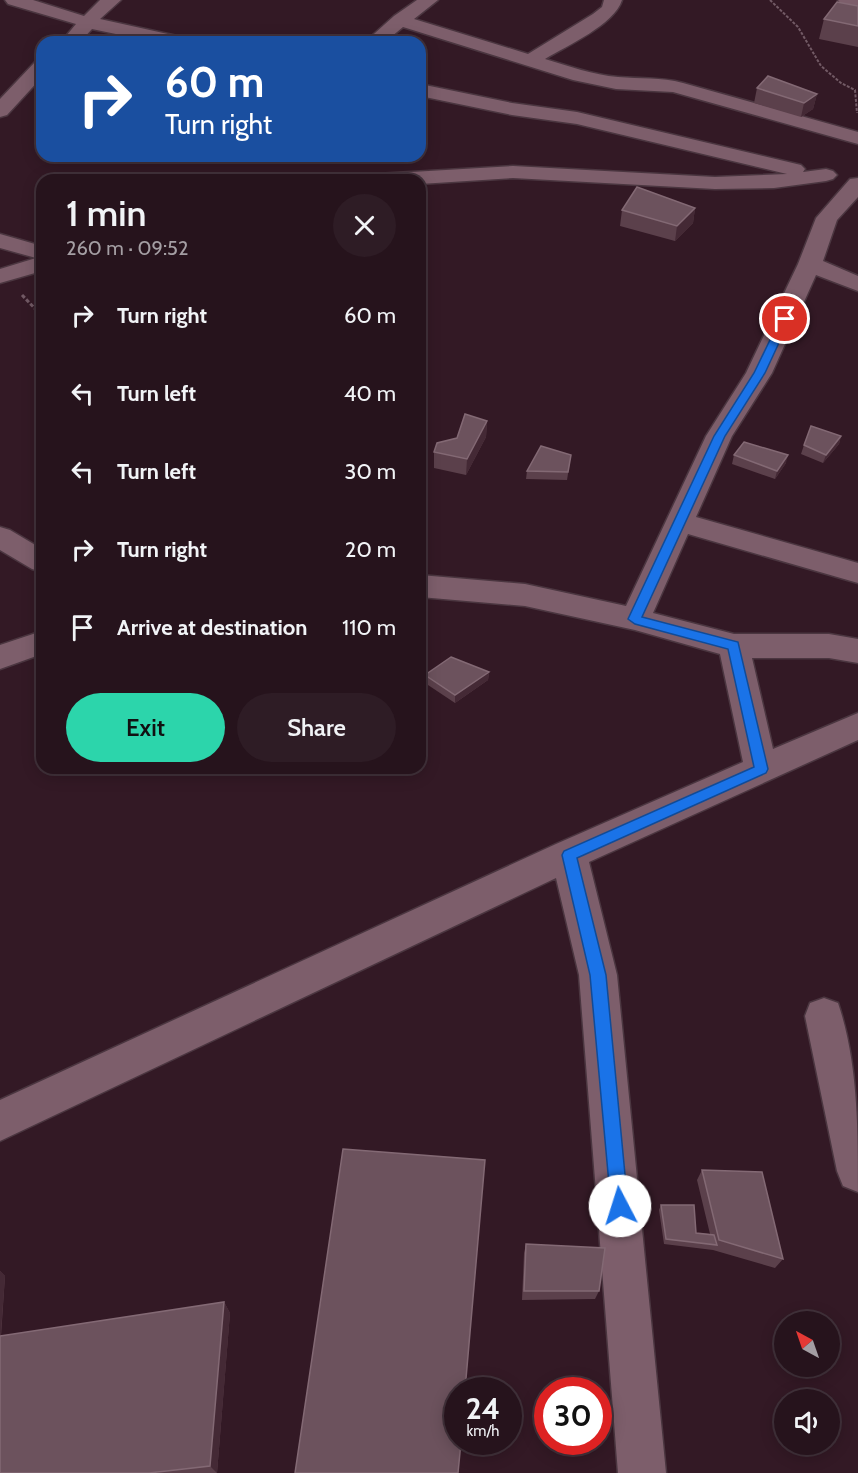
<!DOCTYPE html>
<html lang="en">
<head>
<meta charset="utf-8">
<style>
  body { margin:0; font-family:Cabin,sans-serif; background:#2e1c25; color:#f1f3f6; height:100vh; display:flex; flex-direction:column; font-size:22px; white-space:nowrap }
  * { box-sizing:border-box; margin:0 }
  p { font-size:20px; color:#a49ea3 }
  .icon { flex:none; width:33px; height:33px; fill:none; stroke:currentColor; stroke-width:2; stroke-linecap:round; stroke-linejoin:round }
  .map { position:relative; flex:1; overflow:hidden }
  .drawer { position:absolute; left:36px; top:174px; width:390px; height:600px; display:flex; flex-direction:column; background:#26131c; border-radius:18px; box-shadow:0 3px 15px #0003,0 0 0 2px #42323b }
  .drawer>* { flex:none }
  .hud { position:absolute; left:36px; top:36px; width:390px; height:126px; border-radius:18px; box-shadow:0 3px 15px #0003,0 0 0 2px #42323b; background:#1a4fa0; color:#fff; overflow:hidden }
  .needle { width:39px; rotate:320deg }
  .buttons { position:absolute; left:774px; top:1311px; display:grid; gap:12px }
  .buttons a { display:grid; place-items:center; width:66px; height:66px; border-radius:50%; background:#26131c; box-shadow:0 3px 15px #0003,0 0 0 2px #42323b; font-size:30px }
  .speed { position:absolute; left:444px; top:1377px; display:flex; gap:12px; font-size:30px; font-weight:700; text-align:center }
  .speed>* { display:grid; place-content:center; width:78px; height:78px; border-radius:50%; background:#26131c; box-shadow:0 3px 15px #0003,0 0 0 2px #42323b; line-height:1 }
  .speed small { font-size:15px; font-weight:400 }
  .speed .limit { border:9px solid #d22; background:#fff; color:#111 }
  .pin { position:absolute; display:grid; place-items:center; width:51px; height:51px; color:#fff; margin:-26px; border:3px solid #fff; border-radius:50%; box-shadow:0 2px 6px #0007 }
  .me { position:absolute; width:66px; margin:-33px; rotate:355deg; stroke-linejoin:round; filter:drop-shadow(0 0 4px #0008) }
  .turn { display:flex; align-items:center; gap:21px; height:126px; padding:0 30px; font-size:27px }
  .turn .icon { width:78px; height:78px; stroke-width:2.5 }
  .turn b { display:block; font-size:42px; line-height:51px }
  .round { display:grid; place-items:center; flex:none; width:63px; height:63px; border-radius:32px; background:#2e1c25 }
  .summary { display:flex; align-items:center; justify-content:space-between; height:102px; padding:0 30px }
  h1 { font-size:36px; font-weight:600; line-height:45px }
  .cta { display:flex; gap:12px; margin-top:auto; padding:12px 30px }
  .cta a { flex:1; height:69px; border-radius:36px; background:#2cd5ab; color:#111; font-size:24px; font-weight:600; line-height:69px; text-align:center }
  .cta a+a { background:#2e1c25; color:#f1f3f6 }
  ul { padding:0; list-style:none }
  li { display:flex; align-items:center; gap:18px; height:78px; padding:0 30px }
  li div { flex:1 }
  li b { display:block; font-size:22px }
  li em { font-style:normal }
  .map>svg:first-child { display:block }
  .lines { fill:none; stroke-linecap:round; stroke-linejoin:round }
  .minor-casing { stroke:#4b3640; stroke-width:3 }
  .path-far1 { stroke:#725a65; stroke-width:2; stroke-dasharray:3 1.5; stroke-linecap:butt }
  .path { stroke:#725a65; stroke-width:3; stroke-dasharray:4 2; stroke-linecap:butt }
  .minor { fill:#7d5e6b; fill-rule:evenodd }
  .wall { fill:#5b404b }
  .shaded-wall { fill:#442935 }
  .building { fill:#6c525d; stroke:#836974; stroke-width:1.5 }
  .route { fill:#1a73e8; stroke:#114b97; stroke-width:1.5 }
</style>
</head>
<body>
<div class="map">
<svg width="858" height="1473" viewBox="0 0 858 1473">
  <rect width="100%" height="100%" fill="#331925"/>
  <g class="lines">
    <defs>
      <path id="minor" d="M 5,0 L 33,0 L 84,16 L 100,0 L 121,0 L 100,19 L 186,38 L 188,42 L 154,42 L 92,29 L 80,42 L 61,42 L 76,24 L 8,4 Z
        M 417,0 L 438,0 L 414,19 L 528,54 L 593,14 L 602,7 L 604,0 L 622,0 C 614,25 568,45 545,59 C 569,66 593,75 618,77 C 640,79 661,77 683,83 L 858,132 L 858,144 L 673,92 L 616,89 L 573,80 L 403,27 L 385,42 L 365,42 L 394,16 Z
        M 838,0 L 858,0 L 858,8 L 841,4 Z
        M 42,60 L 42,77 L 7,115 L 0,117 L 0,99 L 35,62 Z
        M 420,84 L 512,103 L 577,112 L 801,165 L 805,169 L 803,172 L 826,169 L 833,171 L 837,175 L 833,179 L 826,181 L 774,188 L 715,189 L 513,178 L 420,184 L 420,180 L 366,180 L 369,175 L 377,174 L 513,166 L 715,177 L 787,174 L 577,124 L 512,115 L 420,96 Z
        M 858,178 L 858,197 L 837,220 L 823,261 L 858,276 L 858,291 L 816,275 L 772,373 L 732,436 L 696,517 L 858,563 L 858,583 L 688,534 L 653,613 L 734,634 L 829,634 L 858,639 L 858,663 L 829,658 L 752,658 L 773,749 L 858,713 L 858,740 L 589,862 L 617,975 L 666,1473 L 618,1473 L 579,975 L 556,878 L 0,1141 L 0,1100 L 556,844 L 743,762 L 720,654 L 635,630 L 525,606 L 420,597 L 420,575 L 525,584 L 626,606 L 706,436 L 746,373 L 798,264 L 816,218 L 850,179 Z
        M 0,234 L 42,246 L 42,271 L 0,283 L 0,269 L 36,258 L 0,248 Z
        M 0,527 L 10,530 L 42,549 L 42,572 L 32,569 L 0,550 Z
        M 42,631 L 42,654 L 0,669 L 0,645 Z
        M 824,998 L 838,1003 C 858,1062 858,1129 858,1192 L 843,1186 L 837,1171 L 805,1016 L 810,1003 Z"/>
    </defs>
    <use href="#minor" class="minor-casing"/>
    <path class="path-far1" d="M 770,0 L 798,27 L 821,66 L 841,83 L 855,90 L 857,113"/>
    <path class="path" d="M 22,295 L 42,316"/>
    <use href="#minor" class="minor"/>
  </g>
  <path class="wall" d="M 858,6 L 858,47 L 819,39 L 824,19 Z
    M 757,88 L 817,94 L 813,109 L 801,117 L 754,103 Z
    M 695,208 L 693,223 L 675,241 L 620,226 L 622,210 Z
    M 487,421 L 486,437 L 466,475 L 434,468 L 434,452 Z
    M 841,436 L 839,444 L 823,463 L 801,454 L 804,445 Z
    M 571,455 L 567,480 L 526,479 L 527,471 Z
    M 734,455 L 786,463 L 775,479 L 732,464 Z
    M 489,672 L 488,680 L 455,703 L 425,683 L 425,675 Z
    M 702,1170 L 783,1259 L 775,1268 L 713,1250 L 664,1244 L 659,1210 L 661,1205 L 696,1233 L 710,1234 L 697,1180 Z
    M 526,1244 L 599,1291 L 595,1299 L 522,1300 L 524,1253 Z
    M 0,1271 L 5,1276 L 1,1336 L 224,1302 L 230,1313 L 217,1473 L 0,1473 Z"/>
  <path class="shaded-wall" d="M 817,94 L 813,109 L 801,117 L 804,103 Z
    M 695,208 L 693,223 L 675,241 L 677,226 Z
    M 487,421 L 486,437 L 466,475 L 467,459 Z
    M 841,436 L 839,444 L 823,463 L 826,455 Z
    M 788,455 L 786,463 L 775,479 L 777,471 Z
    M 489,672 L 488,680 L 455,703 L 455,695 Z
    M 0,1271 L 5,1276 L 0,1345 Z
    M 224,1302 L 230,1313 L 217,1473 L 210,1466 Z"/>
  <path class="building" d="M 837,2 L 858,6 L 858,26 L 824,19 Z
    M 768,76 L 817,94 L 804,103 L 757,88 Z
    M 637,187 L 695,208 L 677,226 L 622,210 Z
    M 465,414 L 487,421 L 467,459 L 434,452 L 437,443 L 457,438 Z
    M 811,426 L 841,436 L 826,455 L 804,445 Z
    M 744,442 L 788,455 L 777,471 L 734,455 Z
    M 541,446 L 571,455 L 568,472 L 527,471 Z
    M 451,657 L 489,672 L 455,695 L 425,675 Z
    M 343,1149 L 485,1160 L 465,1390 L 458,1390 L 458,1442 L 461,1442 L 458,1473 L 295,1473 Z
    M 702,1170 L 762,1172 L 783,1259 L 719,1240 Z
    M 661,1205 L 694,1205 L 696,1233 L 714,1235 L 717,1245 L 666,1239 Z
    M 526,1244 L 605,1248 L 599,1291 L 524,1291 Z
    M 224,1302 L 210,1466 L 149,1473 L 0,1473 L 0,1336 Z"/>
  <path class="route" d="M 781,317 L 790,319 L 765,373 L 725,436 L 642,617 L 738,642 L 768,769 L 766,773 L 577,858 L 606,975 L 628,1206 L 626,1212 L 620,1215 L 613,1212 L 611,1206 L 590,975 L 562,855 L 564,851 L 754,767 L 728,649 L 635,624 L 628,619 L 714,436 L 754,373 Z"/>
</svg>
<div class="buttons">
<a><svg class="needle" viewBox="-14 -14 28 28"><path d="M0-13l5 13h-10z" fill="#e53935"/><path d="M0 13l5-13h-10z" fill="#a49ea3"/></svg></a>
<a><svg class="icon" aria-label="sound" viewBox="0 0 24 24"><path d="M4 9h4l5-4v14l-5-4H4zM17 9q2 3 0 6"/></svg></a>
</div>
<div class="speed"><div>24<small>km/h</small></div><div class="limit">30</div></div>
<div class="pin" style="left:785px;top:319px;background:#d93025"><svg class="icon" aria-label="arrive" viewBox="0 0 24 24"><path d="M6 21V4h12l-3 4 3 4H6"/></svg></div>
<svg class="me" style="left:620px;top:1206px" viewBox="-20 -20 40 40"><circle r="19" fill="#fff"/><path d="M0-13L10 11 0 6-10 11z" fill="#1a73e8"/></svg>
<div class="hud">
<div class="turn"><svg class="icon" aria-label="right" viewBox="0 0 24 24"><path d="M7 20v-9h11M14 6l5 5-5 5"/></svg><div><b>60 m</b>Turn right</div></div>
</div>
<section class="drawer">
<div class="summary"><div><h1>1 min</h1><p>260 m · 09:52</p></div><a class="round"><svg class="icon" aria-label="close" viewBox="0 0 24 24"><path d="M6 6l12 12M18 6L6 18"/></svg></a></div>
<ul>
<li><svg class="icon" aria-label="right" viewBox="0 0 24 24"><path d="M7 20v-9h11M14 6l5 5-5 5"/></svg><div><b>Turn right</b></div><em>60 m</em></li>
<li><svg class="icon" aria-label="left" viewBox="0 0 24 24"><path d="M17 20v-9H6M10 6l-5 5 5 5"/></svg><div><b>Turn left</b></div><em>40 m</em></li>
<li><svg class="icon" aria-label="left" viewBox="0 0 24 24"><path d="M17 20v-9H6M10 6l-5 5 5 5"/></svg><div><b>Turn left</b></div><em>30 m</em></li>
<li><svg class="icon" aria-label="right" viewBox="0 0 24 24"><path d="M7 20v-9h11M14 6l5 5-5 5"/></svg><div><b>Turn right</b></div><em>20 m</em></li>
<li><svg class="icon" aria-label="arrive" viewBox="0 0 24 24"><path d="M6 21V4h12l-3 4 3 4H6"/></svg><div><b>Arrive at destination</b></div><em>110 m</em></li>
</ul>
<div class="cta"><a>Exit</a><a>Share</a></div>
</section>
</div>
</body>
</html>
